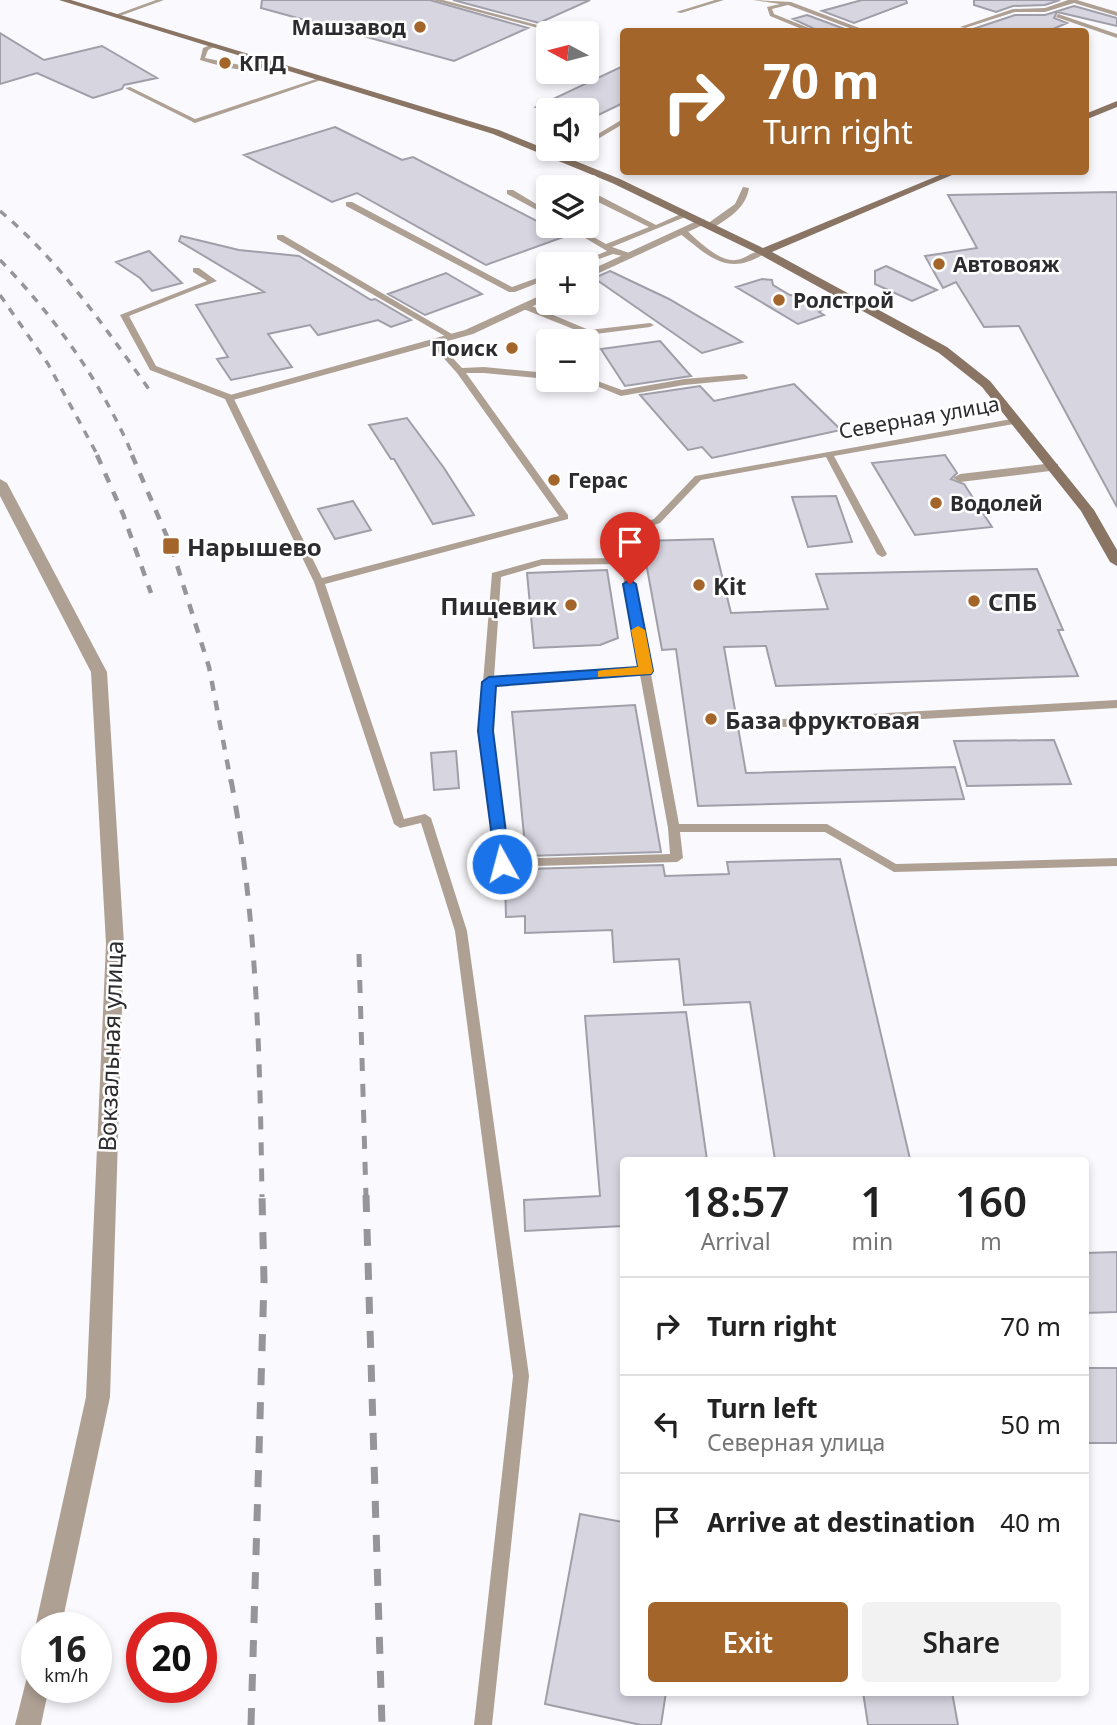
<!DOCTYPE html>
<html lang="en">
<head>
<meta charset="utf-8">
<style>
  body { margin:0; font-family:"Noto Sans",sans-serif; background:#f2f2f2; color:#222; height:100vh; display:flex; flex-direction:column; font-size:26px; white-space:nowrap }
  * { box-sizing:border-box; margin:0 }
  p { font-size:23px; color:#767676 }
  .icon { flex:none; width:38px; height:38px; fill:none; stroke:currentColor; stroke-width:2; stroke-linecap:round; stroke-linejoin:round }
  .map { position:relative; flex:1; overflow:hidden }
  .side { position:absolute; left:620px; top:1157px; width:469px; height:539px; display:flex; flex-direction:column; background:#fff; border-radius:7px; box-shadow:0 4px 10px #0003 }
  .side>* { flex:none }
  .guide { position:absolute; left:620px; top:28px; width:469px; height:147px; border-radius:7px; box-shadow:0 4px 10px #0003; background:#a3652a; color:#fff; overflow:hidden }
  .needle { width:46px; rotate:277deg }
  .tools { position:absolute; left:536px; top:21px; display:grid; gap:14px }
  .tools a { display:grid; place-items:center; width:63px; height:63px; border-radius:7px; background:#fff; box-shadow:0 4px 10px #0003; font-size:35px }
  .speed { position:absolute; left:21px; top:1612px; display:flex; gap:14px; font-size:35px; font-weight:700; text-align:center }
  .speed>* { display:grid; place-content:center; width:91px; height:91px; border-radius:50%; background:#fff; box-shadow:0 4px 10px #0003; line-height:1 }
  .speed small { font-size:18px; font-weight:400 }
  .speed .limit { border:10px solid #d22; background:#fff; color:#111 }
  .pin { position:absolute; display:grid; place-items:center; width:60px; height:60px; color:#fff; margin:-72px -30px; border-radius:50% 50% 50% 0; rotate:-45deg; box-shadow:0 0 7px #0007 }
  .pin .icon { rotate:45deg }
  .me { position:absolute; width:77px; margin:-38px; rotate:353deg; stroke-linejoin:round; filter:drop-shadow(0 0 5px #0008) }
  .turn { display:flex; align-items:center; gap:24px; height:147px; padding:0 28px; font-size:32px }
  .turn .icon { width:91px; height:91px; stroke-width:2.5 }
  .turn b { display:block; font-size:49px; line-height:60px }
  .eta { display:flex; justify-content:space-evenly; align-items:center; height:119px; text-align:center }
  .eta b { font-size:42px; font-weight:600; line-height:49px }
  .action { display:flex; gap:14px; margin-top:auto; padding:14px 28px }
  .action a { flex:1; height:80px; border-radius:7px; background:#a3652a; color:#fff; font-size:28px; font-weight:600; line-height:80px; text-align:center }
  .action a+a { background:#f2f2f2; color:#222 }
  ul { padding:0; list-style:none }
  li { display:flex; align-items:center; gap:21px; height:98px; padding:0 28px; border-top:2px solid #e0e0e0 }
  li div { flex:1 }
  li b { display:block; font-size:26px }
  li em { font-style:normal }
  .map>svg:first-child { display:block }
  .building { fill:#d6d5e0; stroke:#a09fa9; stroke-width:2 }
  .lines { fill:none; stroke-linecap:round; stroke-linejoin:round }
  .lane { fill:#afa094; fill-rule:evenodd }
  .street { fill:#afa094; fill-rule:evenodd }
  .secondary { fill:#8a7564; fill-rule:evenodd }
  .rail-far3 { stroke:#96969a; stroke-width:3.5; stroke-dasharray:8 8; stroke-linecap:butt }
  .rail-far2 { stroke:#96969a; stroke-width:4.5; stroke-dasharray:10 10; stroke-linecap:butt }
  .rail-far1 { stroke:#96969a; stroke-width:5; stroke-dasharray:13 13; stroke-linecap:butt }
  .rail { stroke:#96969a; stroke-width:7; stroke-dasharray:17 17; stroke-linecap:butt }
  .route { fill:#1a73e8; stroke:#114b97; stroke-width:2 }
  .slow { fill:#f59e0b }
  .poi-dot { fill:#a3652a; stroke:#fff; stroke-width:2.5 }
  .labels { text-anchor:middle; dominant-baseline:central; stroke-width:5; stroke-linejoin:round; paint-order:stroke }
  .far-poi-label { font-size:21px; font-weight:bold; fill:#2c2b2f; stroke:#fff; text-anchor:start }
  .far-street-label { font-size:21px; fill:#2c2b2f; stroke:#fff }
  .poi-label { font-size:24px; font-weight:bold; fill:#2c2b2f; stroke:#fff; text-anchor:start }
  .street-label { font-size:24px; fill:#2c2b2f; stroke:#fff }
</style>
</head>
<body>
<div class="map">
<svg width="1117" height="1725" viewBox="0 0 1117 1725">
  <rect width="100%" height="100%" fill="#fafafe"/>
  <path class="building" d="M 262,0 L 430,0 L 528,28 L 454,61 L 261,8 Z
    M 453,0 L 590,0 L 539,23 Z
    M 862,0 L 906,0 L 907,3 L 854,23 L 822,11 Z
    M 974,0 L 1060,0 L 1045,5 L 1013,6 L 996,12 L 974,5 Z
    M 1074,6 L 1117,18 L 1117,26 L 1057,12 L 1054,18 L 1067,23 L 1046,32 L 964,32 L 1015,15 L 1045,15 Z
    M 807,15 L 842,28 L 821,32 L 793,19 Z
    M 0,33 L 44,60 L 102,46 L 157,78 L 124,85 L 122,89 L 93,98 L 37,73 L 0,84 Z
    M 623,66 L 623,103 L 586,121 L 586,110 L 548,111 L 536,107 Z
    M 335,127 L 402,160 L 413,157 L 566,236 L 486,265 L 357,193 L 332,202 L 244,155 Z
    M 1117,192 L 1117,507 L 1019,326 L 984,327 L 956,282 L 943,288 L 925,256 L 977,248 L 948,195 Z
    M 181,236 L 239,250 L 299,256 L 371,300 L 375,299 L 411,320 L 391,327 L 378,320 L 318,335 L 310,325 L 268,334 L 292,367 L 231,380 L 217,359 L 228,357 L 196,305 L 264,292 L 179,241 Z
    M 149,251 L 182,283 L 152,291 L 140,278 L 116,262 Z
    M 886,266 L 937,290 L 912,301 L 875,284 L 875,271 Z
    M 610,271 L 669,299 L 742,342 L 702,353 L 594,278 Z
    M 446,273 L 482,294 L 425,315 L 388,294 Z
    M 762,279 L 772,280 L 773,285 L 790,295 L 803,297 L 800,302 L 826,307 L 819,312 L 824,315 L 798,324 L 736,287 Z
    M 660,341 L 691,376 L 625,386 L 601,349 Z
    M 794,384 L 841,430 L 712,458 L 702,447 L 688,450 L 640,395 L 700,386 L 714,401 Z
    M 407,418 L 444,468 L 474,515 L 433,524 L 394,459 L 391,459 L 369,425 Z
    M 945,455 L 957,473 L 951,479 L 964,484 L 992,527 L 915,535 L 872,463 Z
    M 836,496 L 852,542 L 808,547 L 792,497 Z
    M 353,501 L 371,530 L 335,539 L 318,509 Z
    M 713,539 L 731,613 L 828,609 L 816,574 L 1037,569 L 1063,630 L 1058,630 L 1078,676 L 776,686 L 766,646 L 724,647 L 746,773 L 955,767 L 964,799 L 698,806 L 676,649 L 662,650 L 642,541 Z
    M 607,570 L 618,638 L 600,645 L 534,648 L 527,573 Z
    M 635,705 L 661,852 L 526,856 L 512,712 Z
    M 1054,740 L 1071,784 L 967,786 L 954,741 Z
    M 456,751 L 459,788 L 434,790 L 431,753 Z
    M 840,859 L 910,1159 L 775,1160 L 750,1002 L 684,1005 L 679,959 L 614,962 L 612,930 L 525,933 L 525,916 L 506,917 L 505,881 L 528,881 L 527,869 L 663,865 L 665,876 L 729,874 L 727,862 Z
    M 686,1012 L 707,1160 L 623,1160 L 623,1226 L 525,1231 L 524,1200 L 600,1196 L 585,1016 Z
    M 1117,1252 L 1117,1312 L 1085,1313 L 1085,1253 Z
    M 1085,1368 L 1117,1368 L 1117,1443 L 1085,1443 Z
    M 580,1514 L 623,1522 L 623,1692 L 666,1692 L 661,1725 L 641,1725 L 545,1704 Z
    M 863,1692 L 952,1692 L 958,1725 L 868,1725 Z"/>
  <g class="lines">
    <path class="lane" d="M 156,0 L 164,0 L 117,17 L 112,16 Z
      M 433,0 L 443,0 L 560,31 L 557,33 Z
      M 715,0 L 724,0 L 681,13 L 676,12 Z
      M 753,0 L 791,2 L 870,32 L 860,32 L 788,5 L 772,9 L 774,14 L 819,32 L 809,32 L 770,16 L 767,7 L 780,4 Z
      M 1068,0 L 1077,0 L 1117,12 L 1117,16 L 1074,3 L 1045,12 L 1015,12 L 965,28 L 960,27 L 1013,9 L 1045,8 Z
      M 1058,14 L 1117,34 L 1117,38 L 1056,17 Z
      M 213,44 L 216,46 L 208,50 L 205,58 L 245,66 L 271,62 L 274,64 C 251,76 224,67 200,60 L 203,48 Z
      M 319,78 L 324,79 L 195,123 L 125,88 L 130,87 L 195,119 Z
      M 623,119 L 623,124 L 586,146 L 586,141 Z
      M 572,149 L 580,149 L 562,159 L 557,158 Z
      M 743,187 L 749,188 C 746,208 729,218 713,228 L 707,228 L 707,224 L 735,204 Z
      M 507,190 L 513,190 L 548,211 L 548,216 L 507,194 Z
      M 594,196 L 600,196 L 656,225 L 683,213 L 690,215 L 612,247 L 632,254 L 632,258 L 613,254 L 585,264 L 575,264 L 607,251 L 565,226 L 574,226 L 606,244 L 649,227 L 594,200 Z
      M 346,202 L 352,202 L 512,287 L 548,274 L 548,279 L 515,292 L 509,292 L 346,206 Z
      M 679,229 L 685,229 C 698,240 718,262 736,260 C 747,259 756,247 767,252 C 728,278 710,257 679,233 Z
      M 277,235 L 283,235 L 457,337 L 450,339 L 277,239 Z
      M 193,268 L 199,268 L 217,281 L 129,316 L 156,366 L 232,395 L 322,578 L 559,516 L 457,373 L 430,343 L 437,341 L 462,368 L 484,367 L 548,373 L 548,379 L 484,373 L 466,373 L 568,515 L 568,519 L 325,584 L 404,819 L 425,814 L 431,818 L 467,931 L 529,1376 L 492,1725 L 474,1725 L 513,1376 L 455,931 L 421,823 L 400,828 L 394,824 L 314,582 L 225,399 L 150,370 L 120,315 L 207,281 L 193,272 Z
      M 521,304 L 527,304 L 589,330 L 650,323 L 654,325 L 650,327 L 588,335 L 521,308 Z
      M 744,374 L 748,377 L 747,379 L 684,385 L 621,396 L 582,380 L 589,378 L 622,390 L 684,379 Z
      M 1017,418 L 1021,421 L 1020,423 L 834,456 L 887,554 L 885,556 L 882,557 L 877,554 L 826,457 L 701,480 L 660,523 L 625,535 L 679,824 L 827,824 L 896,864 L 1117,858 L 1117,866 L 894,872 L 825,832 L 680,832 L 683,858 L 677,862 L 498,867 L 479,731 L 492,573 L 542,559 L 619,558 L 615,534 L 617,532 L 654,519 L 695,476 ZM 621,564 L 639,668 L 494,678 L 501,577 L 542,565 ZM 640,675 L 668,828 L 670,854 L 508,859 L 491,731 L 494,685 Z
      M 1117,700 L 1117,708 L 782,727 L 776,723 L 782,719 Z"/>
    <path class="street" d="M 701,219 L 705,220 L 705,224 L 586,279 L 586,272 Z
      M 548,292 L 548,299 L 473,334 L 233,400 L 229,401 L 223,397 L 465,330 Z
      M 1053,463 L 1058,464 L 1058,470 L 960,482 L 953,478 L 960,474 Z
      M 0,479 L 7,483 L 107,672 L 124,944 L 110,1397 L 61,1628 L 37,1628 L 37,1632 L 35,1628 L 86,1397 L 106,944 L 91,672 L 0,496 Z
      M 37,1669 L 37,1687 L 49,1687 L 41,1725 L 15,1725 L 28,1673 Z"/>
    <path class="secondary" d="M 59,0 L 71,0 L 499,130 L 620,179 L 763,248 L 947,172 L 959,172 L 772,252 L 947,347 L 990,381 L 1094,510 L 1117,550 L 1117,566 L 1110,562 L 1081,511 L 982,387 L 939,353 L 759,254 L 612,183 L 493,134 Z
      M 1117,101 L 1117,107 L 1085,120 L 1085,114 Z"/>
    <path class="rail-far3" d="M 0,211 C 61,262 105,328 151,392
      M 0,260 C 55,317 102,383 133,456
      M 0,295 L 48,364 L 98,456"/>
    <path class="rail-far2" d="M 97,455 L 123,514 L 151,593
      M 132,455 L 171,546 L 209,667 L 231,782"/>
    <path class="rail-far1" d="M 231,780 C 257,917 260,1058 262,1197
      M 359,954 L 366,1197"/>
    <path class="rail" d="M 366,1195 L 382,1725
      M 251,1725 L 264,1281 L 262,1195"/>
  </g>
  <path class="route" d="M 630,580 L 636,584 L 653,671 L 651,674 L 496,686 L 493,731 L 510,864 L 508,868 L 496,868 L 478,731 L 482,682 L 489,677 L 638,667 L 623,584 Z"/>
  <path class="slow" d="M 638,626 L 645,630 L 653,671 L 651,674 L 598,677 L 598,671 L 603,670 L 638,667 L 631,630 Z"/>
  <g class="poi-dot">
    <circle cx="420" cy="27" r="7"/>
    <circle cx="225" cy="63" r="7"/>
    <circle cx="939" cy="264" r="7"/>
    <circle cx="779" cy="300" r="7"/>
    <circle cx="512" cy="348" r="7"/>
    <circle cx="554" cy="480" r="7"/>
    <circle cx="936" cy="503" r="7"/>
    <rect x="162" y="537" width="18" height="18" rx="3.5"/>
    <circle cx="699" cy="585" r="7"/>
    <circle cx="974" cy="601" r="7"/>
    <circle cx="571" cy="605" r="7"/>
    <circle cx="711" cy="719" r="7"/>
  </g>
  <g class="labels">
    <g class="far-poi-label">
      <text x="406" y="27" text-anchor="end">Машзавод</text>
      <text x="239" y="63">КПД</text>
      <text x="953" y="264">Автовояж</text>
      <text x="793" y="300">Ролстрой</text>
      <text x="498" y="348" text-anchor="end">Поиск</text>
      <text x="568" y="480">Герас</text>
      <text x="950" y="503">Водолей</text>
    </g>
    <g class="far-street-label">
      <text transform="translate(919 417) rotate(-10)">Северная улица</text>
    </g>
    <g class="poi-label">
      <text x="187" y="546">Нарышево</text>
      <text x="713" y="585">Kit</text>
      <text x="988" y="601">СПБ</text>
      <text x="557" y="605" text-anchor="end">Пищевик</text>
      <text x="725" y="719">База фруктовая</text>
    </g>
    <g class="street-label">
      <text transform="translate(110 1046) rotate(-88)">Вокзальная улица</text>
    </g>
  </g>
</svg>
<div class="tools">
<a><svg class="needle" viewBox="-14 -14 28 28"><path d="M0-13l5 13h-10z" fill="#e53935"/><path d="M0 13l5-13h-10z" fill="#767676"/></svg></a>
<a><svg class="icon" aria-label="sound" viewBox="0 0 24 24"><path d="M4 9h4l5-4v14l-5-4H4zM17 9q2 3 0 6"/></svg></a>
<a><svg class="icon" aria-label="layers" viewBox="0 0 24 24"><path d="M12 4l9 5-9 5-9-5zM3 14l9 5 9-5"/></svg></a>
<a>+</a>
<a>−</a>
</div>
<div class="speed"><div>16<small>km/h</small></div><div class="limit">20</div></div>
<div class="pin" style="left:630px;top:584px;background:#d93025"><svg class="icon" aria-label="arrive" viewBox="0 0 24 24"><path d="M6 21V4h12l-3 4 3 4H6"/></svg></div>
<svg class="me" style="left:502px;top:864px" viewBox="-20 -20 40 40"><circle r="17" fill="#1a73e8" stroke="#fff" stroke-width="3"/><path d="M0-11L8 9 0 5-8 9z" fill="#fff"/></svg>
<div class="guide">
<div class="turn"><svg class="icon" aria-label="right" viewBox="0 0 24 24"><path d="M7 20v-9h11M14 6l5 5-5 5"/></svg><div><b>70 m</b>Turn right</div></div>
</div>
<section class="side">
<div class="eta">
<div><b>18:57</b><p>Arrival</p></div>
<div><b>1</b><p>min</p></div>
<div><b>160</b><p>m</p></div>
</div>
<ul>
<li><svg class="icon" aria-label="right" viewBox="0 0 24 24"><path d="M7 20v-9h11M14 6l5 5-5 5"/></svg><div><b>Turn right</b></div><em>70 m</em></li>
<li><svg class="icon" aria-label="left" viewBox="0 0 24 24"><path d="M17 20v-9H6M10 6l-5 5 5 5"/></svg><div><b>Turn left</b><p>Северная улица</p></div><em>50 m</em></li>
<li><svg class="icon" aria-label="arrive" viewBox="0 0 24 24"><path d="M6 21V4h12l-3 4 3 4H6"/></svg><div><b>Arrive at destination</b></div><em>40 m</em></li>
</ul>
<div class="action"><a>Exit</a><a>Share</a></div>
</section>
</div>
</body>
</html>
